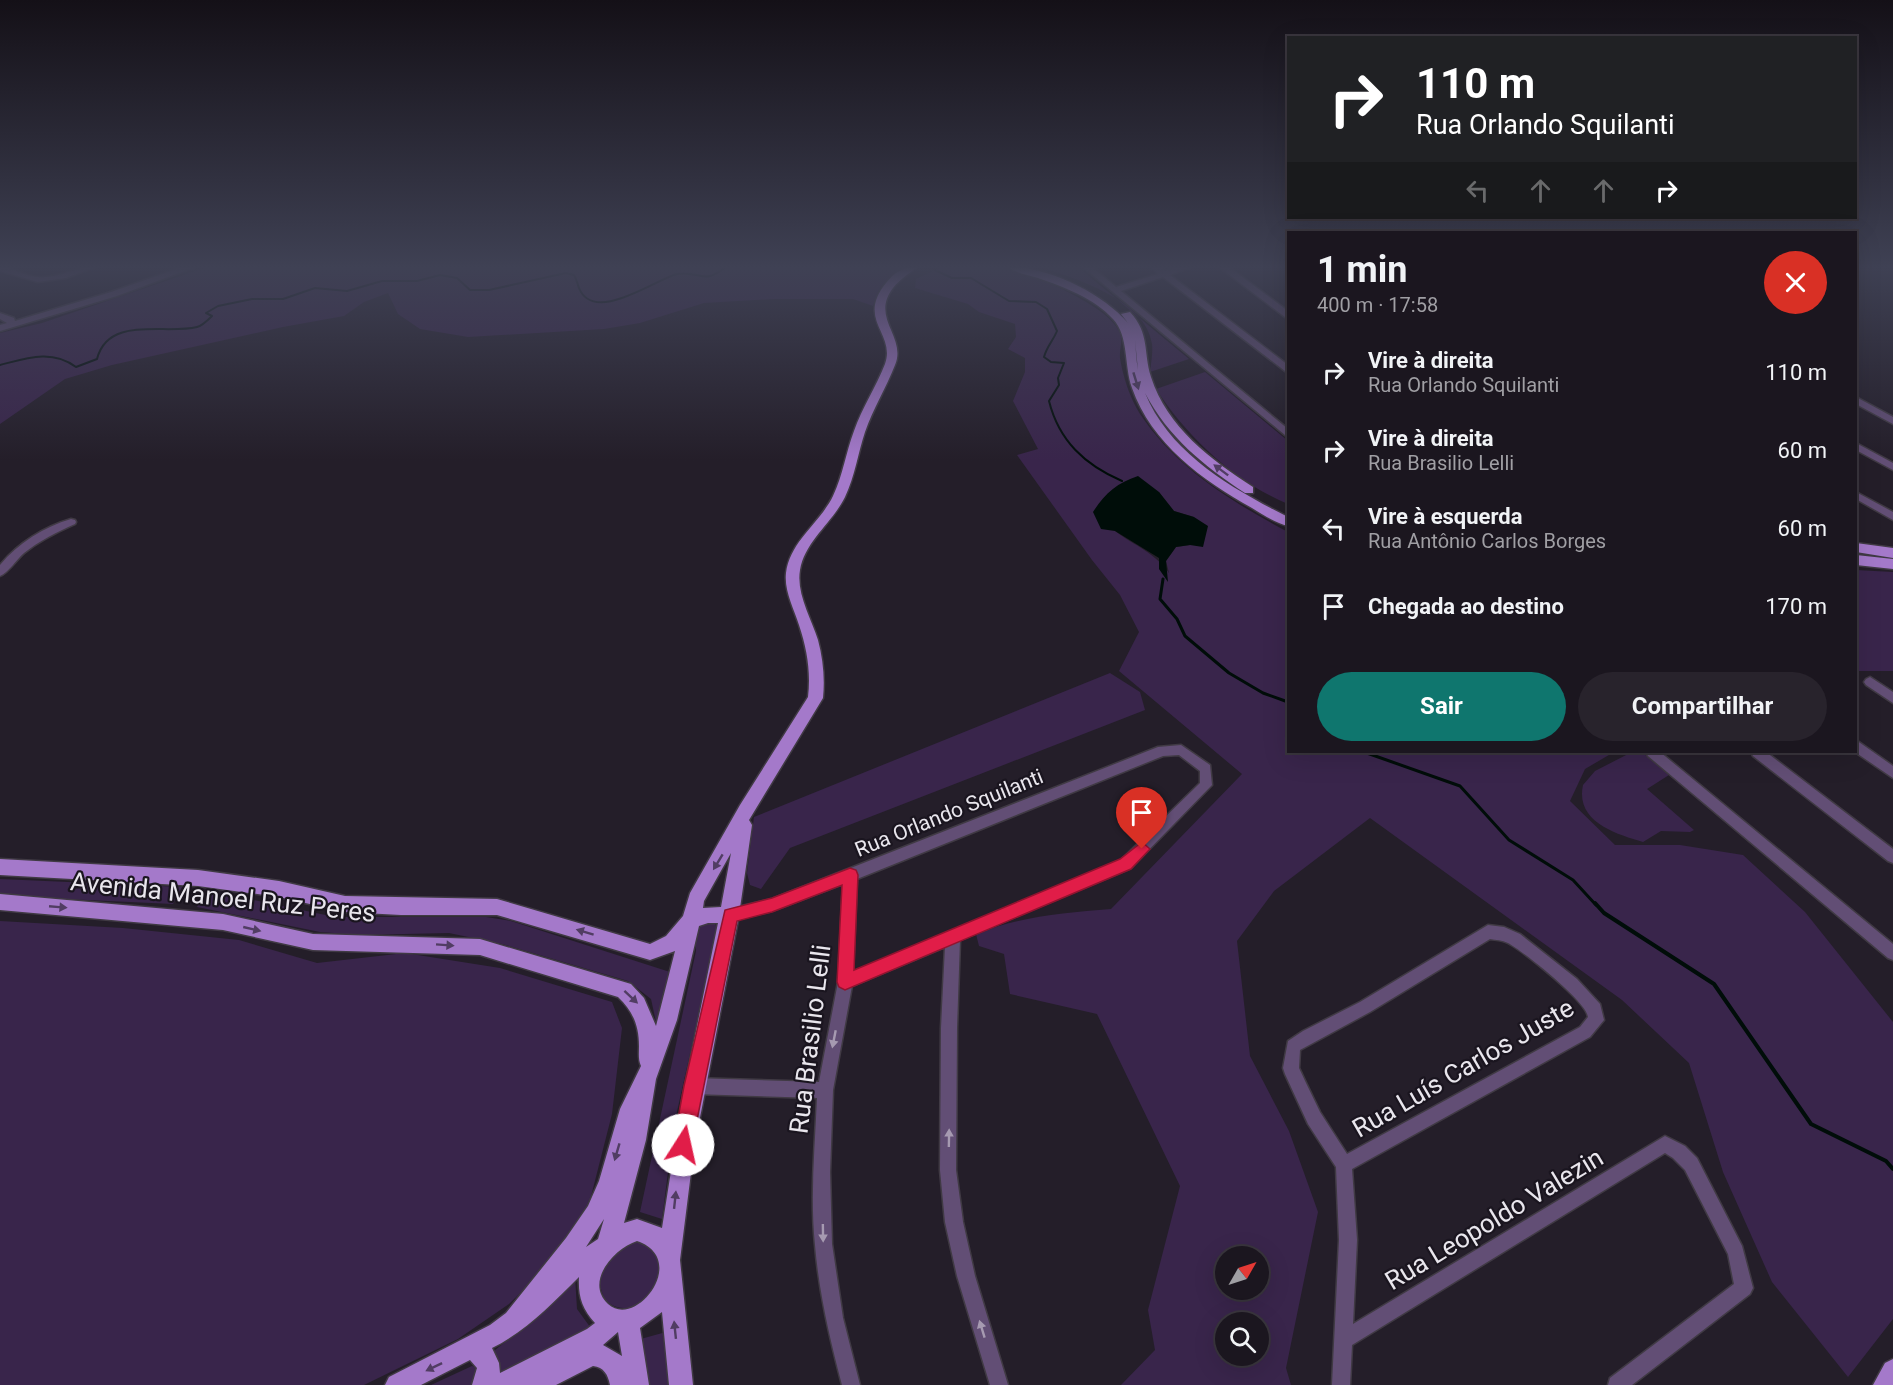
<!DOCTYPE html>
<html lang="pt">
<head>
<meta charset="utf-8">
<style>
  body { margin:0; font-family:Roboto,sans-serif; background:#28232c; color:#f1f3f6; height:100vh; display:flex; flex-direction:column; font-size:22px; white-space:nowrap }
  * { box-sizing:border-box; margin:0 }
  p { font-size:20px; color:#a09fa4 }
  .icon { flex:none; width:33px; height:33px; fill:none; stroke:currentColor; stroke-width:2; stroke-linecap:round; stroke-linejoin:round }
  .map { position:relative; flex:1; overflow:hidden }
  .side { position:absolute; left:1287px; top:231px; width:570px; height:522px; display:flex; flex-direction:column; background:#1b161f; border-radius:0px; box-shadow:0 6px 24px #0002,0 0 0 2px #39353d }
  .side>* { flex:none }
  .hud { position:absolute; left:1287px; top:36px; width:570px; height:183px; border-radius:0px; box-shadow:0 6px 24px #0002,0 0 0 2px #39353d; background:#202124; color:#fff; overflow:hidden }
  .needle { width:39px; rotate:51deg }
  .fabs { position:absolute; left:1215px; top:1246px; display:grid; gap:12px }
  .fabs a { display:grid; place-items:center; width:54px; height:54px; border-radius:50%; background:#1b161f; box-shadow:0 6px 24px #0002,0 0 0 2px #39353d; font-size:30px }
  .pin { position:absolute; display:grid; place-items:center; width:51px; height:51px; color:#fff; margin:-62px -26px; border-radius:50% 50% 50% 0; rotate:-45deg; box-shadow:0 0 6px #0007 }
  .pin .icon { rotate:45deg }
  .me { position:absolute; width:66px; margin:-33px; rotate:10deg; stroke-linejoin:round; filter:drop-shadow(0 0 4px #0008) }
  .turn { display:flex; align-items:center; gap:21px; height:126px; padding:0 30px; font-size:27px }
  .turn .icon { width:78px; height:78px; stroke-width:2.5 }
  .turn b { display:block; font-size:42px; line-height:51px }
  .lanes { display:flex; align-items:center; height:57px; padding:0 30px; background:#0003; justify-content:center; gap:30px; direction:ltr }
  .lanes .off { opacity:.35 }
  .round { display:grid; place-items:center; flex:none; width:63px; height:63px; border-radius:32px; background:#28232c }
  .head { display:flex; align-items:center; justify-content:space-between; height:102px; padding:0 30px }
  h1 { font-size:36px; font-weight:700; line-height:45px }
  .action { display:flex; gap:12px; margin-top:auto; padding:12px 30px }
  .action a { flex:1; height:69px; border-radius:36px; background:#0f766e; color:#fff; font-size:24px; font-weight:700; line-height:69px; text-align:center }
  .action a+a { background:#28232c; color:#f1f3f6 }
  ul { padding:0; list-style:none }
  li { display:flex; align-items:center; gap:18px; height:78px; padding:0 30px }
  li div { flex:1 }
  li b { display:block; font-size:22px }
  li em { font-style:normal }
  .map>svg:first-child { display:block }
  .green { fill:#39254b; fill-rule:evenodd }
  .water { fill:#000d09 }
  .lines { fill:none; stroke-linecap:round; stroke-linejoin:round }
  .stream-far2 { stroke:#000d09; stroke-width:2 }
  .stream-far1 { stroke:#000d09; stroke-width:3 }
  .stream { stroke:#000d09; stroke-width:4 }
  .minor-casing { stroke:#403a44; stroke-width:3 }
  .major-casing { stroke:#403a44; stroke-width:3 }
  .minor { fill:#624e75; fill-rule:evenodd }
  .major { fill:#a479ca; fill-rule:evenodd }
  .oneway { fill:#513d63 }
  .oneway2 { fill:#a69ab1 }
  .route { fill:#e11d48; stroke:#92132f; stroke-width:1.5 }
  .labels { text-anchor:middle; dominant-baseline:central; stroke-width:4.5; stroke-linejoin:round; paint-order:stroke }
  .street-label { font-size:21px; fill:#e9e6ed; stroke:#1a151f }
  .near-street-label { font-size:26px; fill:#e9e6ed; stroke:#1a151f }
</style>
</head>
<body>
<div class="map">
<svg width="1893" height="1385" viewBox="0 0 1893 1385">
  <rect width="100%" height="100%" fill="#241e29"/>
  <path class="green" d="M 207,267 L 902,267 L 880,288 L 873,306 L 853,299 L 775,299 L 704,303 L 640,323 L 604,329 L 468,337 L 420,329 L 398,314 L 388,293 L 364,302 L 344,316 L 283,327 L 112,365 L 65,379 L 0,424 L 0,333 L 42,323 Z
    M 942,267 C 960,267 983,264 1001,267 C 1029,272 1107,305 1119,331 C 1124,340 1119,349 1120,358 C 1123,377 1130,398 1140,414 C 1176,468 1232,502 1288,532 L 1288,752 L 1614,752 L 1585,769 L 1570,801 L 1615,845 L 1680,845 L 1743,855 L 1805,912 L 1893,1022 L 1893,1319 L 1848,1377 L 1772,1282 L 1723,1172 L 1689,1063 L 1622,1000 L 1370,818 L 1274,891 L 1237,941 L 1250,1056 L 1289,1131 L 1318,1212 L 1286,1368 L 1291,1385 L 1121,1385 L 1155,1350 L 1148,1310 L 1180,1186 L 1097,1014 L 1010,994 L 1004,954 L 979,946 L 976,934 C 1021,916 1064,913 1111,909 L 1242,774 L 1119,671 L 1139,632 L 1120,595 L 1092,560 L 1017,455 L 1038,449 L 1013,401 L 1025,372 L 1025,358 L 1008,349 L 1016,337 L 1015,324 L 979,312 L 968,304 L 915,288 L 916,279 ZM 1159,492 L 1174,511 L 1194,517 L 1190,545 L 1176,547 L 1166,561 L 1169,573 C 1154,552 1135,546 1115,531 ZM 1226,1257 L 1258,1257 L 1258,1290 L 1226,1290 ZM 1226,1323 L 1258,1323 L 1258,1356 L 1226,1356 Z
    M 1041,267 L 1078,267 L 1189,359 L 1150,372 C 1151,363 1153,353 1152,344 C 1146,300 1076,279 1041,267 Z
    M 1205,372 L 1288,441 L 1288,504 C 1235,482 1187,437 1156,389 Z
    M 1856,570 L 1893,572 L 1893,671 L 1856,671 Z
    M 1110,673 L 1140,692 L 1145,710 L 790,848 L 761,889 L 750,885 L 747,873 L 754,817 Z
    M 1632,752 L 1642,752 L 1669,775 L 1647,789 L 1694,830 L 1690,832 L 1661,831 L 1643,842 C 1616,834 1575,822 1583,785 L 1595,771 Z
    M 0,879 L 182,887 L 173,904 L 0,896 Z
    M 206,890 L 335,917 L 486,917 L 511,921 L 670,972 L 658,1031 L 651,999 L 628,981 L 502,944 L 449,933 L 360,935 L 320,932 L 197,907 Z
    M 711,919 L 718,928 L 674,1125 L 662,1219 L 640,1212 L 696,951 L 695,939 L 698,924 Z
    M 0,921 L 123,928 L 239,940 L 317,963 L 405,953 L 500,968 L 612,1002 L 622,1028 L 612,1114 L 586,1216 L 550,1264 L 509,1304 L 458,1339 L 364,1385 L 0,1385 Z
    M 633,1241 L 643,1242 L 658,1254 C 659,1260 661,1267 661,1273 C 661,1301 627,1319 606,1301 C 589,1269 609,1257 633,1241 Z
    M 575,1276 L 577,1309 L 593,1331 L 492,1385 L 489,1355 L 547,1308 Z
    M 666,1332 L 672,1385 L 644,1385 L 637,1340 Z
    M 472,1366 L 479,1368 L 479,1385 L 431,1385 Z"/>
  <path class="water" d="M 1138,476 L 1159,492 L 1174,511 L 1194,517 L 1208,526 L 1203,547 L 1190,545 L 1176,547 L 1166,561 L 1168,582 L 1159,569 L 1159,558 L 1115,531 L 1101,529 L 1093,512 C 1105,493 1117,483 1138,476 Z"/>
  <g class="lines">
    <path class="stream-far2" d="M 748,267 L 760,267
      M 935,270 L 952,278 L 971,278 L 1009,301 L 1036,302 L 1047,309 L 1057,331 C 1053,341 1047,346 1044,357 L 1051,362 L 1064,363 L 1058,378 L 1059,385 L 1049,401 C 1059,441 1085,465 1122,481
      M 0,365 C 27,358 52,349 76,367 L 97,359 C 108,315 165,335 197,327 C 202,326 208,320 212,316 L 206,313 L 218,306 L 252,299 L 283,299 L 315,288 L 347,291 L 382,281 L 417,281 L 440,275 L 457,278 L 470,290 L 489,290 L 566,273 L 574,275 C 577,280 577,283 579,288 C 594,325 656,279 677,274 C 698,270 704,286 725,267"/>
    <path class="stream-far1" d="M 1163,579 L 1160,599 L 1177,619 L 1185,636 L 1229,673 L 1263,693 L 1288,702
      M 1364,752 L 1460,786 L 1509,840 L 1573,880 L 1596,905"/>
    <path class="stream" d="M 1595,903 L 1604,913 L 1714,984 L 1811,1124 L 1886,1161 L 1893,1169"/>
    <defs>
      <path id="minor" d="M 0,267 C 13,267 25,276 38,277 C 56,279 76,267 95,267 L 66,278 L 38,282 L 0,271 Z
        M 182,267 L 195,267 L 117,296 L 0,331 L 0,325 L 7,323 L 0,319 L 0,313 L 14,318 L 15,321 L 111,292 Z
        M 1083,267 L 1092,267 L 1116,287 L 1158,274 L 1151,267 L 1160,267 L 1166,271 L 1178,267 L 1191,267 L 1170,275 L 1288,365 L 1288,372 L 1285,371 L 1163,277 L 1121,291 L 1288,429 L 1288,436 L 1285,435 Z
        M 1219,267 L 1229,267 L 1288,311 L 1288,317 L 1285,317 Z
        M 1856,397 L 1893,417 L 1893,424 L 1856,404 Z
        M 1856,443 L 1893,463 L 1893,470 L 1856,450 Z
        M 1856,492 L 1893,512 L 1893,520 L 1856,499 Z
        M 71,519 L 75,520 L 76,522 L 75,524 C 57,532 39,541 24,553 C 16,560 9,572 0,576 L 0,565 C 18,543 44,527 71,519 Z
        M 1870,677 L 1893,692 L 1893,703 L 1866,685 L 1864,682 L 1866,679 Z
        M 1856,740 L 1893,766 L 1893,778 L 1855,752 Z
        M 1181,745 L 1210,765 L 1212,785 L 1131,868 L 960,940 L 957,1028 L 956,1170 L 963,1222 L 975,1276 L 1008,1385 L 990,1385 L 957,1276 L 945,1222 L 940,1170 L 941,1028 L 945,947 L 852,986 L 833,1090 L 830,1172 L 832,1244 L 843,1318 L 860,1385 L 842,1385 C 830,1339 819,1293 815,1245 C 810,1196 815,1146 817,1098 L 693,1094 L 687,1092 L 685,1086 L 687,1080 L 693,1078 L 819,1082 L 838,982 L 843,884 L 772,911 L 730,921 L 725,920 L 723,915 L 725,910 L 772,899 L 1158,747 ZM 1179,755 L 1200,771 L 1200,783 L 1121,860 L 853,972 L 857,879 L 1163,756 Z
        M 1646,752 L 1660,752 L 1893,944 L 1893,960 L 1888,958 L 1648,756 Z
        M 1751,752 L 1766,752 L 1893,849 L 1893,863 L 1888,861 L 1753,756 Z
        M 1488,925 L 1504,927 L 1520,934 L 1577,979 L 1600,1004 L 1604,1020 L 1590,1037 L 1352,1169 L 1357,1240 L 1353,1324 L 1665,1136 L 1685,1146 L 1697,1158 L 1742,1246 L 1753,1288 L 1750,1294 L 1632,1385 L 1608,1385 L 1610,1378 L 1734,1284 L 1728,1254 L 1685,1170 L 1673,1158 L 1665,1153 L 1352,1345 L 1350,1385 L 1332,1385 L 1339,1240 L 1336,1167 L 1308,1124 L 1285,1074 L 1283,1068 L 1288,1041 L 1303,1031 L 1360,1002 ZM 1490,939 C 1496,940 1502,940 1508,943 C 1523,951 1587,1002 1588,1017 L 1580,1027 L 1347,1154 L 1320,1112 L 1306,1083 L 1299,1068 L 1300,1050 L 1370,1012 Z"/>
      <path id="major" d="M 917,267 C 909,274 900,279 893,288 C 870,318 907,337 895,365 C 886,388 873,409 865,432 C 858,453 855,476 845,497 C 833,522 805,541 800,570 C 796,593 811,618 818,640 C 823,659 825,678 823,698 L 749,820 L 752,825 L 739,915 L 694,1149 L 680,1260 L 693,1385 L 669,1385 L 662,1312 L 640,1328 L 649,1385 L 610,1385 C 608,1375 604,1367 593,1366 L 556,1385 L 472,1385 L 477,1368 L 470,1360 L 421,1385 L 385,1385 L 389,1377 L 490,1325 L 506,1313 L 566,1238 L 588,1206 L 599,1181 L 620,1109 L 641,1066 C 638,1059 639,1054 639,1046 C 639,1026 633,1011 618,997 L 480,955 L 313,950 L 223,930 L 0,910 L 0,894 L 223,914 L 313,934 L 480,939 L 631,984 L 644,998 L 656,1026 L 675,951 L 650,960 L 497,915 L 401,915 L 345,912 L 279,897 L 198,886 L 0,875 L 0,859 L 198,870 L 279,881 L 345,896 L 497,899 L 650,944 L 666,936 L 683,916 L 690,893 L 740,805 L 808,697 C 811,672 807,649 799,625 C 794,609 784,591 786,573 C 790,541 820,523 833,496 C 843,475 846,452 854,431 C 862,408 876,387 885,364 C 896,333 856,320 886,283 C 895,272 903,267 917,267 ZM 731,853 L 721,907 L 703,908 L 704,901 ZM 708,923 L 718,923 L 683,1095 L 662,1228 L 637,1219 L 624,1223 L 646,1140 L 656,1079 L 677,1020 L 699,926 ZM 604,1219 L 598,1239 L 586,1247 ZM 637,1241 C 690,1259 636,1330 608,1304 C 584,1281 615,1248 637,1241 ZM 579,1277 C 578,1296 582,1309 595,1323 L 587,1329 L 500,1373 L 499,1363 L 492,1348 C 526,1331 552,1304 579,1277 ZM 618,1332 L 622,1356 L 603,1345 Z
        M 1008,267 C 1049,267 1102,293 1128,323 L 1121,314 L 1130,312 C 1150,334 1143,351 1151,377 C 1167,427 1211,460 1253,487 L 1253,493 L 1245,493 C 1204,466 1168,437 1145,393 C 1170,454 1233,489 1288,517 L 1288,526 C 1276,523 1263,515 1252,508 C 1203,481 1151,443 1132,388 C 1124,366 1129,336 1113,319 C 1094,298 1064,287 1038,278 C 1028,275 1016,273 1008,267 ZM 1135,340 C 1136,350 1136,360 1138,370 Z
        M 1856,543 L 1893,548 L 1893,558 L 1856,552 Z
        M 1856,555 L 1893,559 L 1893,569 L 1856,565 Z
        M 1893,1359 L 1893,1385 L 1873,1385 L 1885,1363 Z"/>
    </defs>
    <use href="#minor" class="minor-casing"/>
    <use href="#major" class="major-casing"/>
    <use href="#minor" class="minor"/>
    <use href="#major" class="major"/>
  </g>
  <defs><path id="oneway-solid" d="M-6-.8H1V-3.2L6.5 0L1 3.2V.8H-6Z" transform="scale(1.5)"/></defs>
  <g class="oneway">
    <use href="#oneway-solid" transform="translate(1136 381) rotate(73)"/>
    <use href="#oneway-solid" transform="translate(1221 470) rotate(-143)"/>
    <use href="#oneway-solid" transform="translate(718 862) rotate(121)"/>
    <use href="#oneway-solid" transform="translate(58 907) rotate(5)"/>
    <use href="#oneway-solid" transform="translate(252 929) rotate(13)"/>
    <use href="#oneway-solid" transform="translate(585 932) rotate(-163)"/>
    <use href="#oneway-solid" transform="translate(445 945) rotate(4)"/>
    <use href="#oneway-solid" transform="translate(631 997) rotate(43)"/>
    <use href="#oneway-solid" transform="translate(617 1152) rotate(106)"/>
    <use href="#oneway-solid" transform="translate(675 1200) rotate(-84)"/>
    <use href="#oneway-solid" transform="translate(675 1330) rotate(-96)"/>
    <use href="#oneway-solid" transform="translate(434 1367) rotate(154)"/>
  </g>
  <g class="oneway2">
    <use href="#oneway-solid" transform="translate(834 1039) rotate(101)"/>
    <use href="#oneway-solid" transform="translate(949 1138) rotate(-89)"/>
    <use href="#oneway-solid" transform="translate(823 1233) rotate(89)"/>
    <use href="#oneway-solid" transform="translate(982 1329) rotate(-107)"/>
  </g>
  <linearGradient id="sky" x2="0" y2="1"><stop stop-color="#141017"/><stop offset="0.58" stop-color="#3f4154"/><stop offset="1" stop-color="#3f4154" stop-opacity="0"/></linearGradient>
  <rect width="1893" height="461" fill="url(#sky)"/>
  <path class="route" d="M 1142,842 L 1150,849 L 1131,869 L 845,990 L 839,987 L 837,982 L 842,885 L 772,912 L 737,921 L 692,1145 L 689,1151 L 683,1154 L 676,1151 L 673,1145 L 684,1086 L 725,910 L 772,898 L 850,868 L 856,870 L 858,875 L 854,970 L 1120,859 Z"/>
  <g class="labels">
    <g class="street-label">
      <text transform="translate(949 813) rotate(-22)">Rua Orlando Squilanti</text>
    </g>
    <g class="near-street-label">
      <text transform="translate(223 897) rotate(6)">Avenida Manoel Ruz Peres</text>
      <text transform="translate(810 1039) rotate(-83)">Rua Brasilio Lelli</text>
      <text transform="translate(1463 1068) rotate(-30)">Rua Luís Carlos Juste</text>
      <text transform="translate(1494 1219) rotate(-31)">Rua Leopoldo Valezin</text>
    </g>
  </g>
</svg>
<div class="fabs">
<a><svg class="needle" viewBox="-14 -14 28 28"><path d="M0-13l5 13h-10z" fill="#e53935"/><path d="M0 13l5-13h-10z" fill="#a09fa4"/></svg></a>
<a><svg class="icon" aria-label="search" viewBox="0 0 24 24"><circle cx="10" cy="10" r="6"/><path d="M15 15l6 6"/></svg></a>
</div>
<div class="pin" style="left:1142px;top:849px;background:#d93025"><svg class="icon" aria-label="arrive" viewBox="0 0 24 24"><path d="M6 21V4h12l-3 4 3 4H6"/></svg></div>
<svg class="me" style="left:683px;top:1145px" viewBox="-20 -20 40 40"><circle r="19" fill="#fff"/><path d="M0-13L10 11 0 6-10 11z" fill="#e11d48"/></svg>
<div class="hud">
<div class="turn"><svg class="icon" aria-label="right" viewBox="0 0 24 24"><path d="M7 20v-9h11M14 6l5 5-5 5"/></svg><div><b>110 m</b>Rua Orlando Squilanti</div></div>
<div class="lanes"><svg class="icon off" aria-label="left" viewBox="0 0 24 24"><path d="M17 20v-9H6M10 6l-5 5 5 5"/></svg><svg class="icon off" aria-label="ahead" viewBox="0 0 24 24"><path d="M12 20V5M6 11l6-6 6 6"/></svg><svg class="icon off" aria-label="ahead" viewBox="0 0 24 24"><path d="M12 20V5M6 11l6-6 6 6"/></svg><svg class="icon" aria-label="right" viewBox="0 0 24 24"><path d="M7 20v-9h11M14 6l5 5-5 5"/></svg></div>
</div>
<section class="side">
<div class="head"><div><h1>1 min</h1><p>400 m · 17:58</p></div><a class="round" style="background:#d93025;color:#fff"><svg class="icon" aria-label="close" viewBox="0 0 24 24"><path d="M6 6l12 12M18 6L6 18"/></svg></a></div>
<ul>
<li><svg class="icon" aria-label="right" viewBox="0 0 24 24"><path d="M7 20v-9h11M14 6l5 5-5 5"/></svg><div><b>Vire à direita</b><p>Rua Orlando Squilanti</p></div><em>110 m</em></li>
<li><svg class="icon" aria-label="right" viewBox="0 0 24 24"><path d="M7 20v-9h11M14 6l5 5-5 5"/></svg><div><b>Vire à direita</b><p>Rua Brasilio Lelli</p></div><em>60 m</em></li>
<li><svg class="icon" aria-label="left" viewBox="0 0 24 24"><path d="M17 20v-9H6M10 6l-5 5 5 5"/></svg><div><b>Vire à esquerda</b><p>Rua Antônio Carlos Borges</p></div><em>60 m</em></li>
<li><svg class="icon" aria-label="arrive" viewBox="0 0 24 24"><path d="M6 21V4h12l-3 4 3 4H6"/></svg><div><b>Chegada ao destino</b></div><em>170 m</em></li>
</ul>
<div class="action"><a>Sair</a><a>Compartilhar</a></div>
</section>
</div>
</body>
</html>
